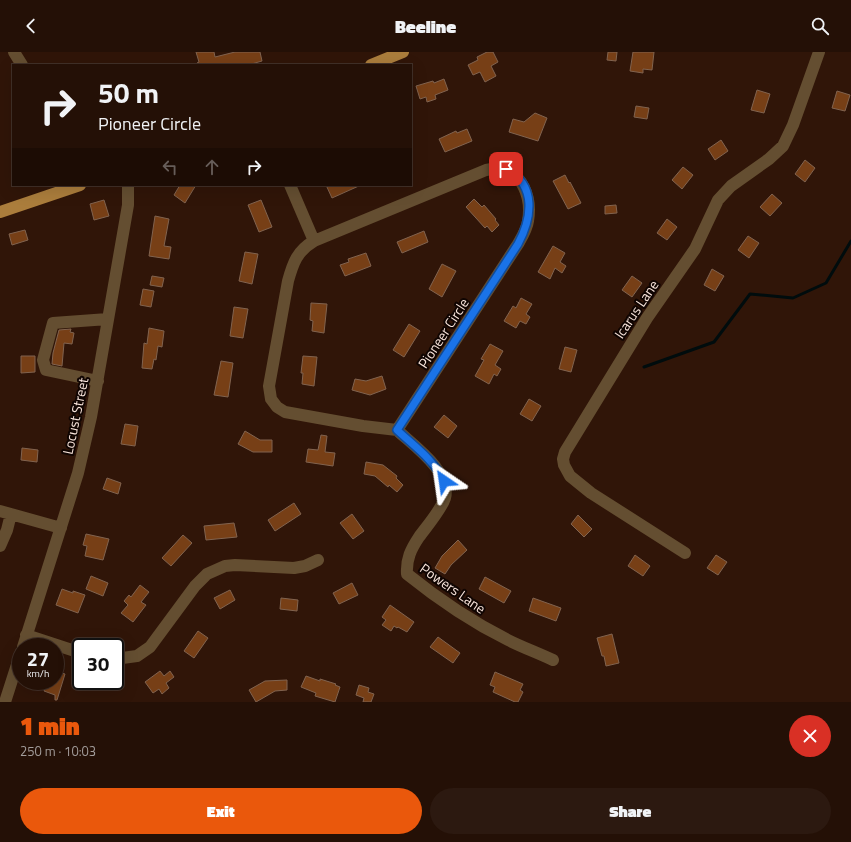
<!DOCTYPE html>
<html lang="en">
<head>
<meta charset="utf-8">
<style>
  body { margin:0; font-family:"Titillium Web",sans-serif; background:#2c1910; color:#f1f3f6; height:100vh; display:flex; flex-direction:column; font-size:15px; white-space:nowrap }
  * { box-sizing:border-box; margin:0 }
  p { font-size:13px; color:#a39d9b }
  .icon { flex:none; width:22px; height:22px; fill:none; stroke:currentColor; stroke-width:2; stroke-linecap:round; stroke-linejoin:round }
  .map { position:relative; height:650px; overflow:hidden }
  .drawer { display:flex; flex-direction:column; background:#241006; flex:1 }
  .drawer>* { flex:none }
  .banner { position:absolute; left:12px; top:12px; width:400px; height:122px; border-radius:0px; box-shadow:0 4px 16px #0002,0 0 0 1px #413028; background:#241006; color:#f1f3f6; overflow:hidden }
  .speed { position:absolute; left:12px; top:586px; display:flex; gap:8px; font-size:20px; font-weight:700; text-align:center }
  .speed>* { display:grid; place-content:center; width:52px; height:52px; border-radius:50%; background:#241006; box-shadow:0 4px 16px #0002,0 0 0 1px #413028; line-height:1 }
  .speed small { font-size:10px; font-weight:400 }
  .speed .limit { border:2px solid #111; border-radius:6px; background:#fff; color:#111 }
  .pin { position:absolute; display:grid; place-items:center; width:34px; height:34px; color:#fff; margin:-17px; border-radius:8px; box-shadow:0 2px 6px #0006 }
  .me { position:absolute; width:44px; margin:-22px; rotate:328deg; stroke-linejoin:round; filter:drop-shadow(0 0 3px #0008) }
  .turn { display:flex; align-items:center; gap:14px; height:84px; padding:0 20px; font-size:18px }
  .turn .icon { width:52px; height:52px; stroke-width:2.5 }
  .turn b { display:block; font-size:28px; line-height:34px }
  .lanes { display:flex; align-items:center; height:38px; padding:0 20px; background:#0003; justify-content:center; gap:20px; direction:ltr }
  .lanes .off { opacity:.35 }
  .round { display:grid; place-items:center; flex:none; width:42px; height:42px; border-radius:21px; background:#2c1910 }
  .headline { display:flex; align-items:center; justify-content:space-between; height:68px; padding:0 20px }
  h1 { font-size:24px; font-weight:800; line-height:30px; color:#ea580c }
  .primary-button { display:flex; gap:8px; margin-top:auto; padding:8px 20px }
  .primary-button a { flex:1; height:46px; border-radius:24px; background:#ea580c; color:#fff; font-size:16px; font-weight:800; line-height:46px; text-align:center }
  .primary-button a+a { background:#2c1910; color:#f1f3f6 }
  header { display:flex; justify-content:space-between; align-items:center; height:52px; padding:0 20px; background:#241006; font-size:18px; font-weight:800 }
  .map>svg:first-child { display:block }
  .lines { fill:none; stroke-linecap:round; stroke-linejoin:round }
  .stream { stroke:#000c0d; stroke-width:3 }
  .building { fill:#773f16; stroke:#81634f }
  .minor { stroke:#644e31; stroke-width:12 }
  .major { stroke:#ab7d3c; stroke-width:12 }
  .route-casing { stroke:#114b97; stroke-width:10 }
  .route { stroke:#1a73e8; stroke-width:7 }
  .labels { text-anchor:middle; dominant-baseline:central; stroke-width:4; stroke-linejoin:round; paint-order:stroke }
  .street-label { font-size:14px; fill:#f9e5dc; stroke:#100502 }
</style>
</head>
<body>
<header><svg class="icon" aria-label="back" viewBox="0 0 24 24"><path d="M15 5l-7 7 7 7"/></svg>Beeline<svg class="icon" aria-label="search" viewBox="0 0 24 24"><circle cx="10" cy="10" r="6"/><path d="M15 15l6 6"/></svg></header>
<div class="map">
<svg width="851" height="650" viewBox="0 0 851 650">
  <rect width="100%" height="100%" fill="#301508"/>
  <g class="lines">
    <path class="stream" d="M 644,315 L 714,290 L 750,242 L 793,246 L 826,231 L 851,189"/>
  </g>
  <path class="building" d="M 196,0 L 214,0 L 215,5 L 235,0 L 260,0 L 262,9 L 248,13 L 197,13 L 197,11 L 199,10 Z
    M 487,0 L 493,0 L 498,10 L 491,14 L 496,24 L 485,30 L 480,20 L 473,23 L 468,13 L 478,8 L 477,5 Z
    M 608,0 L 617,0 L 616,9 L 607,8 Z
    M 633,0 L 654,0 L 652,18 L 643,17 L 643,21 L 630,19 Z
    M 444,27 L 448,38 L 435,43 L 436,47 L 427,50 L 426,45 L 420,47 L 416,34 L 433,29 L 434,31 Z
    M 757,38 L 770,42 L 764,61 L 751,58 Z
    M 837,39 L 850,43 L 845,59 L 832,56 Z
    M 636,54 L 649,56 L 647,67 L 634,65 Z
    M 535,61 L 547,66 L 538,89 L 509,80 L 513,67 L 524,70 Z
    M 467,77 L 472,89 L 445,100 L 439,87 L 456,79 L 457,81 Z
    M 721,88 L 728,99 L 715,108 L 708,97 Z
    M 805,108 L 815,116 L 805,130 L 795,122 Z
    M 683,115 L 693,123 L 682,137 L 672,128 Z
    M 565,123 L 569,131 L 570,130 L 581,151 L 568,157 L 553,129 Z
    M 180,133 L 196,133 L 185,151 L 174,143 Z
    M 326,133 L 361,133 L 332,146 Z
    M 772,142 L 782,151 L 770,164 L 760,155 Z
    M 474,147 L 482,155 L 484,153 L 496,167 L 495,168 L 499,173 L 492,180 L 487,174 L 485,176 L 466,155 Z
    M 104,148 L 109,164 L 94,168 L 90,152 Z
    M 261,148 L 272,175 L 259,180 L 248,153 Z
    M 616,153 L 617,161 L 605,162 L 605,154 Z
    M 155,164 L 169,167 L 164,194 L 171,195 L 169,207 L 149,204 Z
    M 667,167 L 677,175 L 667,188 L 657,181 Z
    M 25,178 L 28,188 L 12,193 L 9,182 Z
    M 424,179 L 428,190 L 402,201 L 397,190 Z
    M 748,184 L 759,191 L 749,206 L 738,198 Z
    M 553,194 L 565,201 L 560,210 L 566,214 L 562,221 L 555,216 L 550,227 L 538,220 Z
    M 245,200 L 258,202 L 252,232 L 239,229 Z
    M 366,201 L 371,214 L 345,224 L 340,213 L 349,210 L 348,207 Z
    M 442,212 L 456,219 L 442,245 L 429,237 Z
    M 712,217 L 724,224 L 715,239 L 704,233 Z
    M 152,224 L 164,226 L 162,235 L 150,233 Z
    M 632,224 L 642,231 L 632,245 L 622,238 Z
    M 143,237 L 154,239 L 151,255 L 140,253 Z
    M 521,246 L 532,252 L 526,262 L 530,265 L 526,272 L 520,269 L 516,276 L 504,269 L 513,254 L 516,256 Z
    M 311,251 L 327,252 L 324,281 L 312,279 L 313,269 L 310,268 Z
    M 234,255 L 248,257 L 243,286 L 230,284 Z
    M 409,272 L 420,279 L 404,305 L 393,298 Z
    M 149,276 L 164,279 L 162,295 L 158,294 L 156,308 L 154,307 L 152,317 L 142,316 L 144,291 L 147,292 Z
    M 71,277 L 70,280 L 74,281 L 72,292 L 64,291 L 62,314 L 52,312 L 53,301 L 59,278 Z
    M 490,292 L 503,299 L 495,313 L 501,317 L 497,324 L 494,322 L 489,332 L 475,324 L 484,308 L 481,307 Z
    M 565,295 L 577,298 L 571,320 L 559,317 Z
    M 21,304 L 35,304 L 35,320 L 21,321 Z
    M 303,304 L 317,305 L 314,334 L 302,332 L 303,321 L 301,321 Z
    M 221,309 L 233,311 L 228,345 L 214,343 Z
    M 382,324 L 386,337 L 370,343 L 352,338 L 355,327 L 366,329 Z
    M 529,347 L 541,354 L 532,369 L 520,362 Z
    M 444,363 L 457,374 L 448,386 L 434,375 Z
    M 125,372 L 138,374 L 135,394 L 121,392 Z
    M 245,379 L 260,388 L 272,388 L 272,400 L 253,400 L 238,392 Z
    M 321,383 L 327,384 L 325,400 L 335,401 L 333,414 L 306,410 L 308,397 L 318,398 Z
    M 22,396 L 38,398 L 37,410 L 21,408 Z
    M 366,410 L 383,413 L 397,424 L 396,426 L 403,433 L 397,440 L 389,433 L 388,435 L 375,424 L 364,422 Z
    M 107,426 L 121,431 L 118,442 L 103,437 Z
    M 294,451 L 301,462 L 275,479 L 268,468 Z
    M 352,462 L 364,479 L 353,487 L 340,471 Z
    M 578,463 L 592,477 L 584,485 L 571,472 Z
    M 234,471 L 237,485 L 206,488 L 204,474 Z
    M 86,482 L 109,487 L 103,508 L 85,504 L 87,494 L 83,493 Z
    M 183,483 L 192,491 L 171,514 L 162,506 Z
    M 458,488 L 467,498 L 451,513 L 445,522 L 435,516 L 442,504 Z
    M 635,503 L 650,514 L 643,524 L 628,514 Z
    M 716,503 L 727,510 L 718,523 L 707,516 Z
    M 91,524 L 108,531 L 103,544 L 86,537 Z
    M 485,525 L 511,539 L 504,551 L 479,537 Z
    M 352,531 L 358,543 L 339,552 L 333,541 Z
    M 140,533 L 149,540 L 141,550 L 146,553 L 133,570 L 121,561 L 128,553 L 124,549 L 129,543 L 131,545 Z
    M 62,537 L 73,541 L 73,539 L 85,543 L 78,561 L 56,553 Z
    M 230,538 L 235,548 L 220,557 L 214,546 Z
    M 281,546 L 298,548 L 297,559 L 280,557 Z
    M 533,546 L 561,556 L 556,569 L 529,559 Z
    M 390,553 L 414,570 L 407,580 L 398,575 L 397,576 L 394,574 L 391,579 L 382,573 L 386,568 L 382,565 Z
    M 198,579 L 208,586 L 194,606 L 184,599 Z
    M 612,582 L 619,611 L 606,614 L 604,604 L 602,604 L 597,586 Z
    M 438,585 L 460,601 L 453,611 L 430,595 Z
    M 55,619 L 65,622 L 57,648 L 55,648 L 55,643 L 44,639 L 47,629 L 55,629 Z
    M 160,619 L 164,624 L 170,619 L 174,625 L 166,631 L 169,636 L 162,642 L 159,637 L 153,641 L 145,630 Z
    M 495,620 L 523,632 L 520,638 L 523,640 L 518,650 L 515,650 L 493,640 L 495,635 L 490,633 Z
    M 306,624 L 320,629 L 320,627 L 336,632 L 335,633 L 340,635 L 335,650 L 315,644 L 316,641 L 301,635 Z
    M 287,628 L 287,638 L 275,639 L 256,650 L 249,638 L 265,629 Z
    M 359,633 L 369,636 L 368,640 L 374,642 L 371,650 L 363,650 L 364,646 L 356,643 Z"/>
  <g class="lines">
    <path class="minor" d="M 14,0 L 22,13
      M 497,116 C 523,119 532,146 528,169 C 527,177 522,185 518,192 L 397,378 L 363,374 L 285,360 L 277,355 L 271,347 L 269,334 L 288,229 C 293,211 297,199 314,189 L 486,118 Z
      M 290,133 L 314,189
      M 98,329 L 46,318 L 43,308 L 53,271 L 108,267
      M 397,378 C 413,393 452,420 445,446 C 441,458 427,474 419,485 C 411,497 406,507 407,522 C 438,547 472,570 508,588 C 522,595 538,601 553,608
      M 0,459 L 61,476
      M 0,494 L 7,478 L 11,462
      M 685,501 L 591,441 L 570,424 L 564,413 L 563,407 L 565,400 L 647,266 L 695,197 L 718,148 L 731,134 L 769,107 L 783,94 L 793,73 L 819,0
      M 26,583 L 81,601
      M 23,595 L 78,421 L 91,365 L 128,153 L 128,133
      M 115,607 L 137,604 L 150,595 L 195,534 L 207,522 L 225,514 L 235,513 L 294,516 L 305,514 L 318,508
      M 5,650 L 21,600"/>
    <path class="major" d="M 371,13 L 403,0
      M 0,160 L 80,133"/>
  </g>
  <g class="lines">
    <defs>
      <path id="route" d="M 444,429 C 434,408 414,394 397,378 L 518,192 C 532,166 537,133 506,117"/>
    </defs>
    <use href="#route" class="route-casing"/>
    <use href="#route" class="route"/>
  </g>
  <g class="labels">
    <g class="street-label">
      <text transform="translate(636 257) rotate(-56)">Icarus Lane</text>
      <text transform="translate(443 281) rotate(-57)">Pioneer Circle</text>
      <text transform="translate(75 364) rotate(-78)">Locust Street</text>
      <text transform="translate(453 536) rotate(35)">Powers Lane</text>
    </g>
  </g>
</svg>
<div class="speed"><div>27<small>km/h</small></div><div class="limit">30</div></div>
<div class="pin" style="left:506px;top:117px;background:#d93025"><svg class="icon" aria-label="arrive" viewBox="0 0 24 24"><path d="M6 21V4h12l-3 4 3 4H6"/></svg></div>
<svg class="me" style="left:444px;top:429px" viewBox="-20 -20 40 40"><path d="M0-17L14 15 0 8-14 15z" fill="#1a73e8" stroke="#fff" stroke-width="4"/></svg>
<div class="banner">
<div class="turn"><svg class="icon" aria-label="right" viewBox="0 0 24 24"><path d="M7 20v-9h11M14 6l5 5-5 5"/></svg><div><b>50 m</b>Pioneer Circle</div></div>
<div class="lanes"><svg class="icon off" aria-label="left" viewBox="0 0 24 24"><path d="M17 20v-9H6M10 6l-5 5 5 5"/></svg><svg class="icon off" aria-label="ahead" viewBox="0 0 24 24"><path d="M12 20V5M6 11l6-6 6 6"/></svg><svg class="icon" aria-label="right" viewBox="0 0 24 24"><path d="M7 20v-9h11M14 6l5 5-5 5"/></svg></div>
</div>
</div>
<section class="drawer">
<div class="headline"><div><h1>1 min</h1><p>250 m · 10:03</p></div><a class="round" style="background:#d93025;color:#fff"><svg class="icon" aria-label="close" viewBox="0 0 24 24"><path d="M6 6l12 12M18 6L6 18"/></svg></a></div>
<div class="primary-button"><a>Exit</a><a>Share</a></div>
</section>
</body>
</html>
